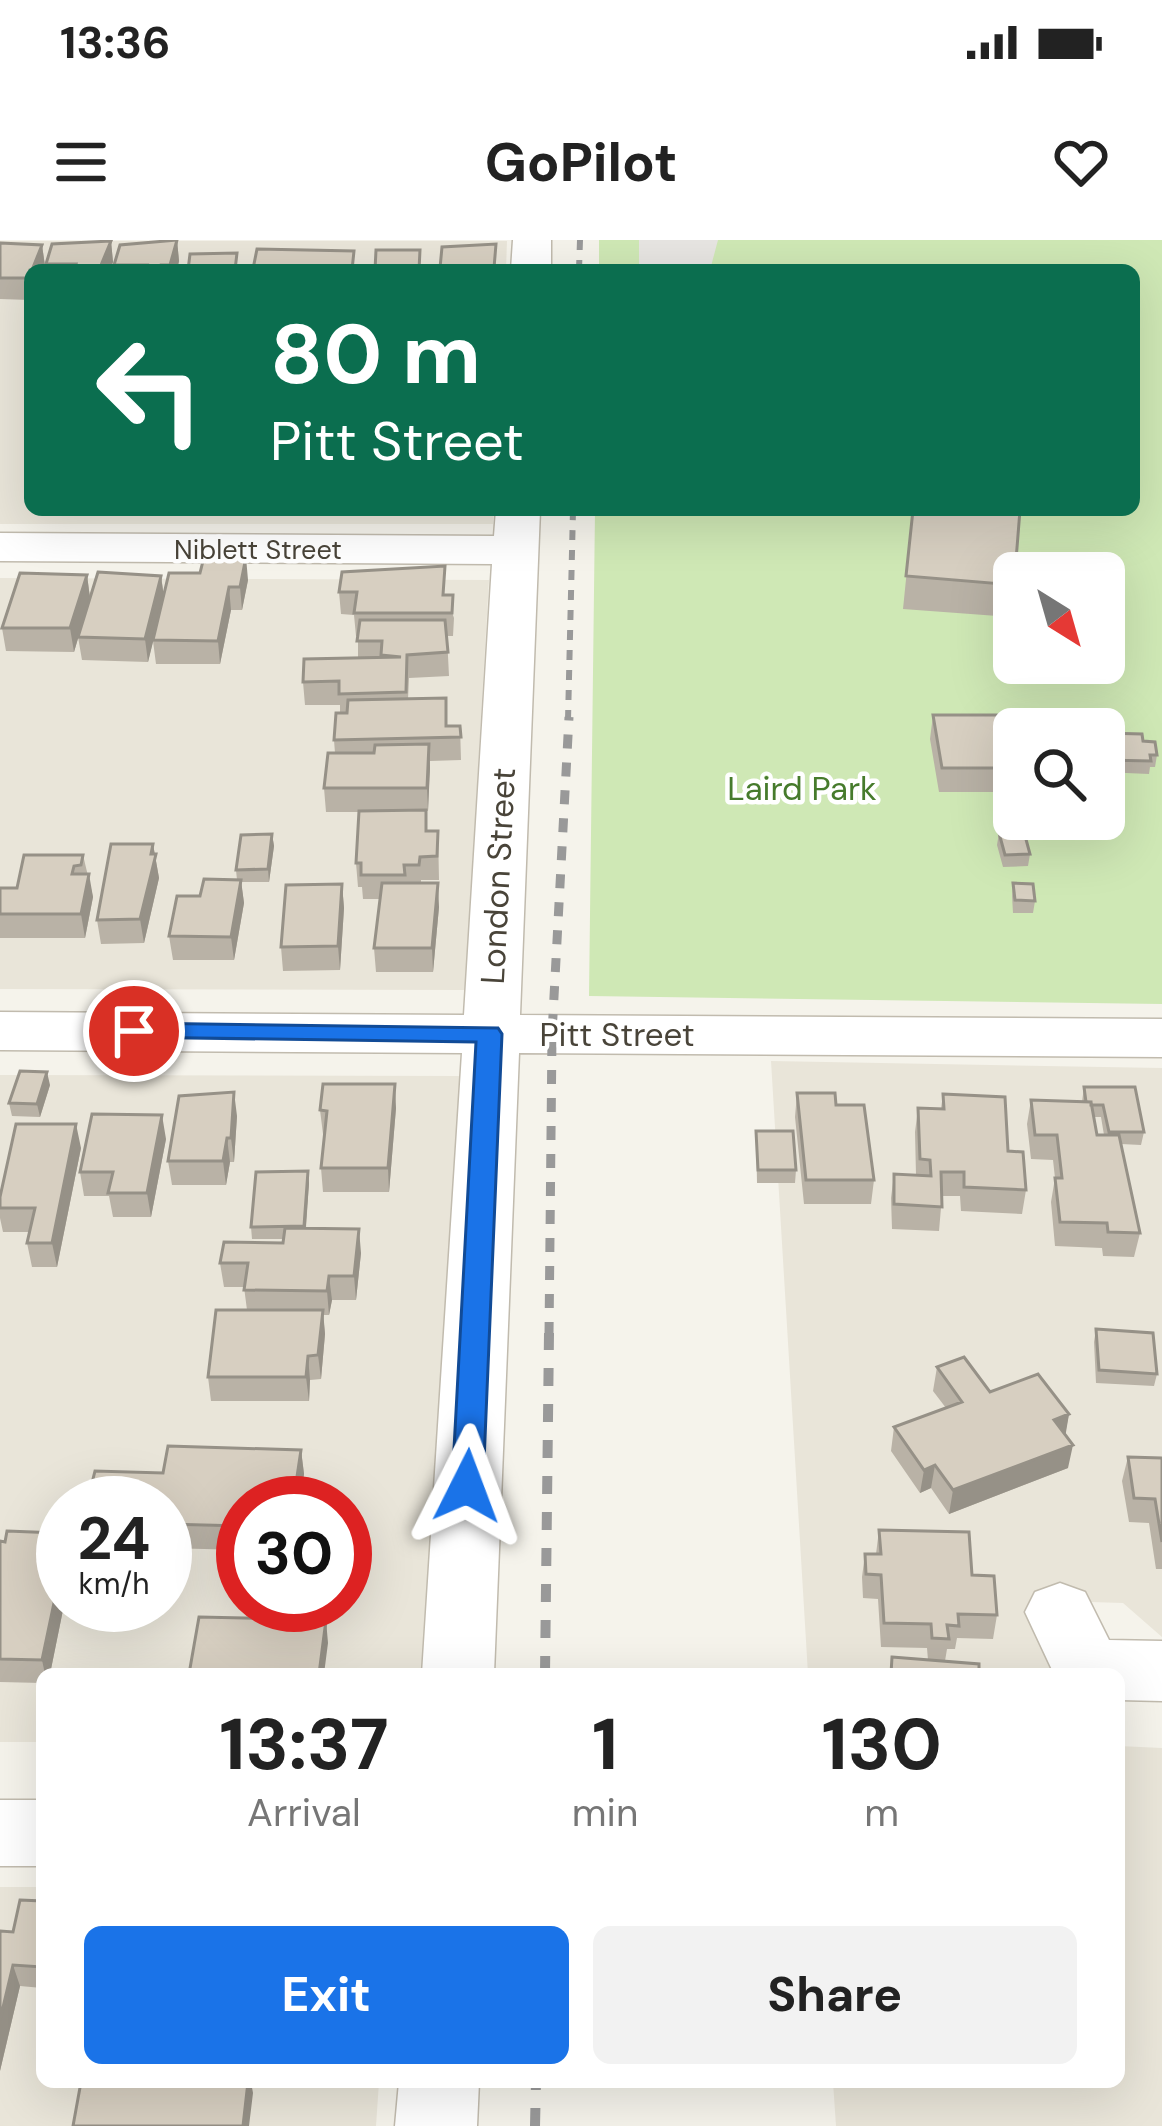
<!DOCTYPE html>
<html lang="en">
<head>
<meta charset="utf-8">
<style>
  body { margin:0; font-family:"DM Sans",sans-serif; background:#f2f2f2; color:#222; height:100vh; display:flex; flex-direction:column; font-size:45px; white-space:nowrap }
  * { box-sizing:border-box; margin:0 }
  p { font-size:39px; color:#767676 }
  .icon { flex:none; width:66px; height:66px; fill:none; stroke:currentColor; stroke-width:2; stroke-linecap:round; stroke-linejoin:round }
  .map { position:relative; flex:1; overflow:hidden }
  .panel { position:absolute; left:36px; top:1428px; width:1089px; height:420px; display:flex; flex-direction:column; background:#fff; border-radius:18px; box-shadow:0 12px 48px #0002 }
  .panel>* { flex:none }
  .top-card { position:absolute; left:24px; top:24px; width:1116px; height:252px; border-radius:18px; box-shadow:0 12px 48px #0002; background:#0b6e4f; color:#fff; overflow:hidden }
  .needle { width:78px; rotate:143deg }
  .tools { position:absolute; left:993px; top:312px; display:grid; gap:24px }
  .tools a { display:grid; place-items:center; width:132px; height:132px; border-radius:18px; background:#fff; box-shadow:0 12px 48px #0002; font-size:60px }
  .speed { position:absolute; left:36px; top:1236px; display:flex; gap:24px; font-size:60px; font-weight:700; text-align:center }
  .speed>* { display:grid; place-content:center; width:156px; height:156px; border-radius:50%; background:#fff; box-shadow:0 12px 48px #0002; line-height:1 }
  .speed small { font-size:30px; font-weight:400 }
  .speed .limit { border:18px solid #d22; background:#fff; color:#111 }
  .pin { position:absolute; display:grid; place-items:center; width:102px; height:102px; color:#fff; margin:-51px; border:6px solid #fff; border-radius:50%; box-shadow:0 3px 12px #0007 }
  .me { position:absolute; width:132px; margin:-66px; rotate:3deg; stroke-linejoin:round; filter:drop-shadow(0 0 9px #0008) }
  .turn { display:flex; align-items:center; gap:42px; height:252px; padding:0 48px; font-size:54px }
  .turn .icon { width:156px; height:156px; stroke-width:2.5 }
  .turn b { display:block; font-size:84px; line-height:102px }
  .eta { display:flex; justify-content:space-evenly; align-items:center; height:204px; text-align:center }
  .eta b { font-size:72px; font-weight:700; line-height:84px }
  .button { display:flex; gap:24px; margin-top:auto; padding:24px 48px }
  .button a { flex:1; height:138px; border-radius:18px; background:#1a73e8; color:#fff; font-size:48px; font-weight:700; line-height:138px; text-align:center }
  .button a+a { background:#f2f2f2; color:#222 }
  .status { display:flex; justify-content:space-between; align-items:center; height:84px; padding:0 60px; background:#fff; direction:ltr }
  .status svg { height:33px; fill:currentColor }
  header { display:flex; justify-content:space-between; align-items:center; height:156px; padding:0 48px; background:#fff; font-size:54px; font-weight:700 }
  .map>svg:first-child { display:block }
  .residential { fill:#e9e5d9; fill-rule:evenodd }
  .green { fill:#cfe8b5; fill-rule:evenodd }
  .parking { fill:#e7e5e2 }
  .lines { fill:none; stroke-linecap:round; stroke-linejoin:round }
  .minor-casing { stroke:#c1bbae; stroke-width:3 }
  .minor { fill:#fff; fill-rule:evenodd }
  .rail-far2 { stroke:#999; stroke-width:6; stroke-dasharray:10 10; stroke-linecap:butt }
  .rail-far1 { stroke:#999; stroke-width:9; stroke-dasharray:14 14; stroke-linecap:butt }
  .rail { stroke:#999; stroke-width:10; stroke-dasharray:18 18; stroke-linecap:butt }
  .wall { fill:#b9b2a6; fill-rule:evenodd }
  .shaded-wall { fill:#969187 }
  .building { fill:#d7cfc1; stroke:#969187; stroke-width:3 }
  .route { fill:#1a73e8; stroke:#114b97; stroke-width:3 }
  .labels { text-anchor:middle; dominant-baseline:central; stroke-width:9; stroke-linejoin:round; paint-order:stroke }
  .far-street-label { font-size:27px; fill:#494439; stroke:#fff }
  .park-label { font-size:33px; fill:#467b2c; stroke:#fff }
  .street-label { font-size:33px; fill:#494439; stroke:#fff }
</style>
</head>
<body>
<div class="status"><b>13:36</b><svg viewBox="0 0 49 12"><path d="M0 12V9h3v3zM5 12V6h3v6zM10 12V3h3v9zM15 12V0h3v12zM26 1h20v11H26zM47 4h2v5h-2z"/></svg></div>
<header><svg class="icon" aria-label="menu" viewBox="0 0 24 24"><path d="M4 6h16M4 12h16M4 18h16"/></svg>GoPilot<svg class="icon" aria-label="heart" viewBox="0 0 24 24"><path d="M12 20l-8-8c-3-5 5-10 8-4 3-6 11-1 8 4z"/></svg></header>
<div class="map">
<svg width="1162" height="1886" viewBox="0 0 1162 1886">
  <rect width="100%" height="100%" fill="#f5f3eb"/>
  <path class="residential" d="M 0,1 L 507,1 L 506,30 L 30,30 L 30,270 L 494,270 L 493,284 L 0,284 Z
    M 0,338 L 489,340 L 465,750 L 0,749 Z
    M 771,821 L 1162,828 L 1162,1397 L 1123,1363 L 1058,1361 L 1069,1434 L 808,1434 Z
    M 0,835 L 460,836 L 426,1434 L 42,1434 L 42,1502 L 0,1502 ZM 63,1263 L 165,1263 L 165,1365 L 63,1365 ZM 243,1263 L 345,1263 L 345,1365 L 243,1365 Z
    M 1119,1506 L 1162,1508 L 1162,1886 L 836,1886 L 833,1842 L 1119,1842 Z
    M 0,1647 L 42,1647 L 42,1842 L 379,1842 L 376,1886 L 0,1886 Z"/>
  <path class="green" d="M 599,0 L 1162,0 L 1162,764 L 589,756 L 595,270 L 1134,270 L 1134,30 L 599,30 ZM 1014,333 L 1104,333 L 1104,423 L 1014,423 ZM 1014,489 L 1104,489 L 1104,579 L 1014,579 Z"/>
  <path class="parking" d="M 639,0 L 718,0 L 710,30 L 639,30 Z"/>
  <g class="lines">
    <defs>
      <path id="minor" d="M 513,0 L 551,0 L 551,30 L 511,30 Z
        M 496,270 L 540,270 L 520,775 L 1162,779 L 1162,817 L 519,813 L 494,1434 L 422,1434 L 462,813 L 0,810 L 0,772 L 464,775 L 492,324 L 0,321 L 0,293 L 494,296 Z
        M 1060,1343 L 1085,1352 L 1109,1400 L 1162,1401 L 1162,1461 L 1119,1460 L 1119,1434 L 1054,1434 L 1025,1372 L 1035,1352 Z
        M 0,1560 L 42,1560 L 42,1626 L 0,1626 Z
        M 399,1842 L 479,1842 L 477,1886 L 395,1886 Z"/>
    </defs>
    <use href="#minor" class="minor-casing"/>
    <use href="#minor" class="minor"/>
    <path class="rail-far2" d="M 579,30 L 580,0
      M 568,480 L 573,270"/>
    <path class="rail-far1" d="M 549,1096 L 552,794 L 569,477"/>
    <path class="rail" d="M 545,1434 L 549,1093
      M 535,1886 L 536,1842"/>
  </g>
  <path class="wall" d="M 177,0 L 179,21 L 177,30 L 115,30 L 114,25 Z
    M 111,1 L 113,22 L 110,30 L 47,30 L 46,24 Z
    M 0,3 L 42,5 L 45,26 L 30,30 L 30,60 L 0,59 Z
    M 496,4 L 495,30 L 440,30 L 442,7 Z
    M 913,270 L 1014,333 L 1011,377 L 903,369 Z
    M 87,335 L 90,358 L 74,412 L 6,411 L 2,388 Z
    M 161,336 L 164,356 L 248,340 L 242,370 L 231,370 L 220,424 L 156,424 L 153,401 L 148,422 L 82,420 L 78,397 Z
    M 339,352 L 446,355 L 454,378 L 453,396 L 447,396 L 449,436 L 409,438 L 408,459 L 447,486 L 460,486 L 461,520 L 430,521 L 428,571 L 426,571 L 427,591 L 438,591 L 439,640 L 421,640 L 421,643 L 439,667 L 433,732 L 376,732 L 374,708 L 380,659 L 363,659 L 362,647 L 358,647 L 356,623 L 359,572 L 326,572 L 324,548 L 335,513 L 334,500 L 340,473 L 340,465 L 305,465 L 303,442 L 358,418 L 358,396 L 356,396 L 354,375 L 341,374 Z
    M 933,475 L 1014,489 L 1014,552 L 939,552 L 930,499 Z
    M 1104,493 L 1143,501 L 1157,515 L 1155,527 L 1150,527 L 1149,534 L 1104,532 Z
    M 999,593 L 1030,614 L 1028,626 L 1003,627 L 997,605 Z
    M 272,594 L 274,606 L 269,642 L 241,642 L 244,663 L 234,720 L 173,720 L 169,696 L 200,656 L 237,640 L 236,630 Z
    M 153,604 L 159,638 L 144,703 L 101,704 L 97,680 Z
    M 83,615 L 93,657 L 85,698 L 0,698 L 0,648 L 17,648 Z
    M 1013,643 L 1035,661 L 1033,673 L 1013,673 L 1012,656 Z
    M 342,644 L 344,668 L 340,730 L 283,731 L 281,707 Z
    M 50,845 L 40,877 L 12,876 L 9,863 Z
    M 1084,847 L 1144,892 L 1141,905 L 1121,904 L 1140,993 L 1134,1017 L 1103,1016 L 1102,1008 L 1055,1006 L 1051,962 L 1055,938 L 1053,920 L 1031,919 L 1027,884 L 1031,860 L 1082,862 ZM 1094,877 L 1101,877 L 1104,895 L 1097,895 Z
    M 797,853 L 874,940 L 871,964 L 804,964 L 795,877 Z
    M 943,854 L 1008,911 L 1026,950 L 1022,974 L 961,971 L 960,956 L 942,956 L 939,991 L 892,989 L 891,958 L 894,934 L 916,935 L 915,892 L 918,868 L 941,869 Z
    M 396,868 L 389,952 L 323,952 L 321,928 L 324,895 L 323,894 L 320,870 Z
    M 237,876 L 234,922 L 230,922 L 226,945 L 172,945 L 168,921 Z
    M 756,891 L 796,930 L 795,943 L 757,943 Z
    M 166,899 L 151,977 L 113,977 L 109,956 L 84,956 L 80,932 Z
    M 81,908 L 57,1027 L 32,1027 L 27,1003 L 29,992 L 3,992 L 0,978 L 0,957 Z
    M 309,943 L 306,988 L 361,1013 L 356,1060 L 332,1060 L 329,1075 L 323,1075 L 325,1094 L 321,1139 L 310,1140 L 309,1161 L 211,1161 L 208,1137 L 247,1070 L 244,1047 L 224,1047 L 220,1023 L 283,1003 L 284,999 L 252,999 L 251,987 Z
    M 1096,1089 L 1157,1134 L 1154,1146 L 1096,1143 L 1094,1102 Z
    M 937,1127 L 990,1152 L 1069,1174 L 1065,1194 L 1068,1228 L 949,1274 L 931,1248 L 920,1253 L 891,1211 L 894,1187 L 946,1168 L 933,1151 Z
    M 301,1210 L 304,1234 L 300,1263 L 243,1263 L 243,1310 L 165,1308 L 163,1233 Z
    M 1128,1217 L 1162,1218 L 1162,1329 L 1156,1329 L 1149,1283 L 1129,1282 L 1122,1241 Z
    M 879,1290 L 972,1335 L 997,1375 L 993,1399 L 957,1398 L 955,1409 L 947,1409 L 945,1421 L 979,1434 L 889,1434 L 892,1417 L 928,1420 L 927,1408 L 881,1407 L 878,1359 L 863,1358 L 862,1337 L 865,1314 L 876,1314 Z
    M 0,1301 L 62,1316 L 64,1365 L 50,1434 L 42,1434 L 42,1443 L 0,1442 Z
    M 82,1365 L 154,1365 L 154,1367 Z
    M 42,1661 L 42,1748 L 20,1746 L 0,1831 L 0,1691 L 13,1692 Z"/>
  <path class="shaded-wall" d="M 177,0 L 179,21 L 177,30 L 171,30 L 170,25 Z
    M 111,1 L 113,22 L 110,30 L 99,30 Z
    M 42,5 L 45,26 L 43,30 L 32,30 Z
    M 246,317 L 248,340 L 242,370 L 240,347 Z
    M 87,335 L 90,358 L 74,412 L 70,388 Z
    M 161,336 L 164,358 L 148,422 L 145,399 Z
    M 229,347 L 231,370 L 220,424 L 218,401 Z
    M 429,504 L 430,528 L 428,571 L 427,548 Z
    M 272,594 L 274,606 L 269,642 L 268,629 Z
    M 153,604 L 159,638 L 144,703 L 140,679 Z
    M 89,634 L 93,657 L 85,698 L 81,674 Z
    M 241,640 L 244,663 L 234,720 L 231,697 Z
    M 438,643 L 439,667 L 433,732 L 432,708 Z
    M 342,644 L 344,668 L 340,730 L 338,706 Z
    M 47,832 L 50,845 L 40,877 L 37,864 Z
    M 395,844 L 396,868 L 389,952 L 388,928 Z
    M 234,852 L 237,876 L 234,922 L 231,898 Z
    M 162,875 L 166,899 L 151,977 L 147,953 Z
    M 76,884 L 81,908 L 57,1027 L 52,1003 Z
    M 227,898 L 230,922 L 226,945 L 223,921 Z
    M 308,931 L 309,943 L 305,998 L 304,986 Z
    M 359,989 L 361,1013 L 356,1060 L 354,1036 Z
    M 329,1036 L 332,1060 L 329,1075 L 327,1051 Z
    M 323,1070 L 325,1094 L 321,1139 L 318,1115 Z
    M 308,1116 L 310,1140 L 309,1161 L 306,1137 Z
    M 1069,1174 L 1065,1198 L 1054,1180 Z
    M 1073,1205 L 1068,1228 L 949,1274 L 953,1250 Z
    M 301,1210 L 304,1234 L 300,1263 L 297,1263 L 295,1250 Z
    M 935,1225 L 931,1248 L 920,1253 L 924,1230 Z
    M 57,1293 L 62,1316 L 57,1343 L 51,1319 Z
    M 63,1320 L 64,1365 L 50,1434 L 45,1434 L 42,1420 Z
    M 326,1380 L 328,1403 L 324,1434 L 319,1434 Z
    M 13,1725 L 20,1746 L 0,1831 L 0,1780 Z
    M 248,1842 L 251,1842 L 253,1853 L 249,1886 L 243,1886 Z"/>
  <path class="building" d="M 177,0 L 170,25 L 161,25 L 160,30 L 145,30 L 147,25 L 114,25 L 120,5 Z
    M 111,1 L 99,30 L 74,30 L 76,24 L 46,24 L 52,4 Z
    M 0,3 L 42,5 L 32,30 L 30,30 L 28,38 L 0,38 Z
    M 496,4 L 494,28 L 440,28 L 442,7 Z
    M 257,9 L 354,11 L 352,30 L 260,30 L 253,29 Z
    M 376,10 L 420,10 L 419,30 L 375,30 Z
    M 237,13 L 235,30 L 188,30 L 190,14 Z
    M 913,270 L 1020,270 L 1014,345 L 906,336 Z
    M 204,317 L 246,317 L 240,347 L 229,347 L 218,401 L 153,400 L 169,333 L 200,333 Z
    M 445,326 L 443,355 L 453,355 L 452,373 L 354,373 L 357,352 L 339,352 L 342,332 Z
    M 98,332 L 161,336 L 145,399 L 78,397 Z
    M 20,333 L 87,335 L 70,388 L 2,388 Z
    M 360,380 L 445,380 L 448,412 L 407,415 L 406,452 L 339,454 L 339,441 L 303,442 L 304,419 L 401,417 L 381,415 L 382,401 L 357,401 Z
    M 446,458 L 446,486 L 460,486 L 461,497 L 334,500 L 336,473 L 347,473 L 348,460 Z
    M 933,475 L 1068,475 L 1071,489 L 1014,489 L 1014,528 L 942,528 Z
    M 1104,493 L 1142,494 L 1143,501 L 1155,502 L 1157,515 L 1150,515 L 1151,521 L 1104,520 Z
    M 429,504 L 427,548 L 324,548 L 328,513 L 374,513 L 375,505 Z
    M 426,570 L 426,591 L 438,591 L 437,616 L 420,617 L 419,625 L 404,625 L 405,635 L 361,635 L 361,623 L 356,623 L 359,571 Z
    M 1024,592 L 1030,614 L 1005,615 L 999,593 Z
    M 272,594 L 268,629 L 236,630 L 241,595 Z
    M 111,604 L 153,604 L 151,614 L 156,614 L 140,679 L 97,680 Z
    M 24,615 L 83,615 L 81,625 L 74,626 L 72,634 L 89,634 L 81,674 L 0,674 L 0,648 L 17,648 Z
    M 204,639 L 241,640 L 231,697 L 169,696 L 177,656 L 200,656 Z
    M 382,643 L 438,643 L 432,708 L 374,708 Z
    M 1013,643 L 1033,644 L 1035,661 L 1015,660 Z
    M 342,644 L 338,706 L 281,707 L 286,645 Z
    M 20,831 L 47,832 L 37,864 L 9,863 Z
    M 323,844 L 395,844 L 388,928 L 321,928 L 327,871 L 320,870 Z
    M 1084,847 L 1135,847 L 1144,892 L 1109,892 L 1103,865 L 1091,865 L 1091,862 L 1086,862 Z
    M 234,852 L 231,898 L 227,898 L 223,921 L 168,921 L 179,856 Z
    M 797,853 L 835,853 L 836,865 L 864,865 L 874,940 L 806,940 Z
    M 943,854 L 1005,857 L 1008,911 L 1023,912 L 1026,950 L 964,947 L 964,932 L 941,932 L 942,967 L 894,964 L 894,934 L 931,936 L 930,920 L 920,919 L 918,868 L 944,869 Z
    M 1031,860 L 1091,862 L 1097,895 L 1119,895 L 1140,993 L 1108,992 L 1107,983 L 1060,982 L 1055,938 L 1062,938 L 1057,895 L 1035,895 Z
    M 92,874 L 162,875 L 147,953 L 108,953 L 113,932 L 80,932 Z
    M 16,884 L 76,884 L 52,1003 L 27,1003 L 35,968 L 0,968 L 0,957 Z
    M 756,891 L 793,891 L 796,930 L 758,930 Z
    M 308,931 L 304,986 L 251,987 L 256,932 Z
    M 285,988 L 359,989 L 354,1036 L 329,1036 L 327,1051 L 244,1050 L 248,1023 L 220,1023 L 224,1002 L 283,1003 Z
    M 216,1070 L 323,1070 L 318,1115 L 308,1116 L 306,1137 L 208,1137 Z
    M 1096,1089 L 1153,1093 L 1157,1134 L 1099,1130 Z
    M 964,1117 L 990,1152 L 1038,1134 L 1069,1174 L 1054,1180 L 1073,1205 L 953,1250 L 935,1225 L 924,1230 L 894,1187 L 962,1162 L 937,1127 Z
    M 168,1206 L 301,1210 L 295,1250 L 277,1249 L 275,1263 L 243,1263 L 243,1286 L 165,1284 L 165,1263 L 87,1263 L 95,1231 L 163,1233 Z
    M 1128,1217 L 1162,1218 L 1162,1302 L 1155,1259 L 1134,1258 Z
    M 879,1290 L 969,1292 L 972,1335 L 994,1336 L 997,1375 L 958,1374 L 959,1386 L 947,1385 L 949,1399 L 932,1398 L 931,1384 L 884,1383 L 881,1335 L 866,1334 L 865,1314 L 881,1314 Z
    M 7,1291 L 57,1293 L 51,1319 L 63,1320 L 42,1420 L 0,1419 L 0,1301 L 5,1302 Z
    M 199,1377 L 326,1380 L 319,1434 L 189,1434 Z
    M 892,1417 L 979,1424 L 979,1434 L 891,1434 Z
    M 20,1660 L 42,1661 L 42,1727 L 13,1725 L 0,1780 L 0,1691 L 13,1692 Z
    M 81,1842 L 248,1842 L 243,1886 L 73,1886 Z"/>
  <path class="route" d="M 134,783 L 498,788 L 502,794 L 483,1246 L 478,1255 L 457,1255 L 452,1246 L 476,802 L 124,797 L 121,791 L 124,785 Z"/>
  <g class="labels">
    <g class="far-street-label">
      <text x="258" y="309">Niblett Street</text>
    </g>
    <g class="park-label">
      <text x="802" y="548">Laird Park</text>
    </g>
    <g class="street-label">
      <text transform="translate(498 636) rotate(-87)">London Street</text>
      <text x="617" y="794">Pitt Street</text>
    </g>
  </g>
</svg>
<div class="tools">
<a><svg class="needle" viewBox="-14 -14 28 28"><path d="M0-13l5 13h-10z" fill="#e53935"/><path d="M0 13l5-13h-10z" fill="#767676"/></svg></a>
<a><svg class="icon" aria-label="search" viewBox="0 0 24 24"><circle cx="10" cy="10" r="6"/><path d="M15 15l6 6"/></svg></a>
</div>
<div class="speed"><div>24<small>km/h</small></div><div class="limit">30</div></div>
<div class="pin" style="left:134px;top:791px;background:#d93025"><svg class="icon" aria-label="arrive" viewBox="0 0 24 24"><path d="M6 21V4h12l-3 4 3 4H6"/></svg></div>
<svg class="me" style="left:467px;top:1246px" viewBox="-20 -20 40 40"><path d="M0-17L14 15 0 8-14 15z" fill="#1a73e8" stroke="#fff" stroke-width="4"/></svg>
<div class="top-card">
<div class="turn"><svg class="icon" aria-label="left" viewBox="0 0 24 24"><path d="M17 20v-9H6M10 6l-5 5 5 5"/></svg><div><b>80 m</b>Pitt Street</div></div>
</div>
<section class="panel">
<div class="eta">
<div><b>13:37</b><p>Arrival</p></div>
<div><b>1</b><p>min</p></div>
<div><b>130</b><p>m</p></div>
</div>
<div class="button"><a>Exit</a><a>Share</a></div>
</section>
</div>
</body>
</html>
